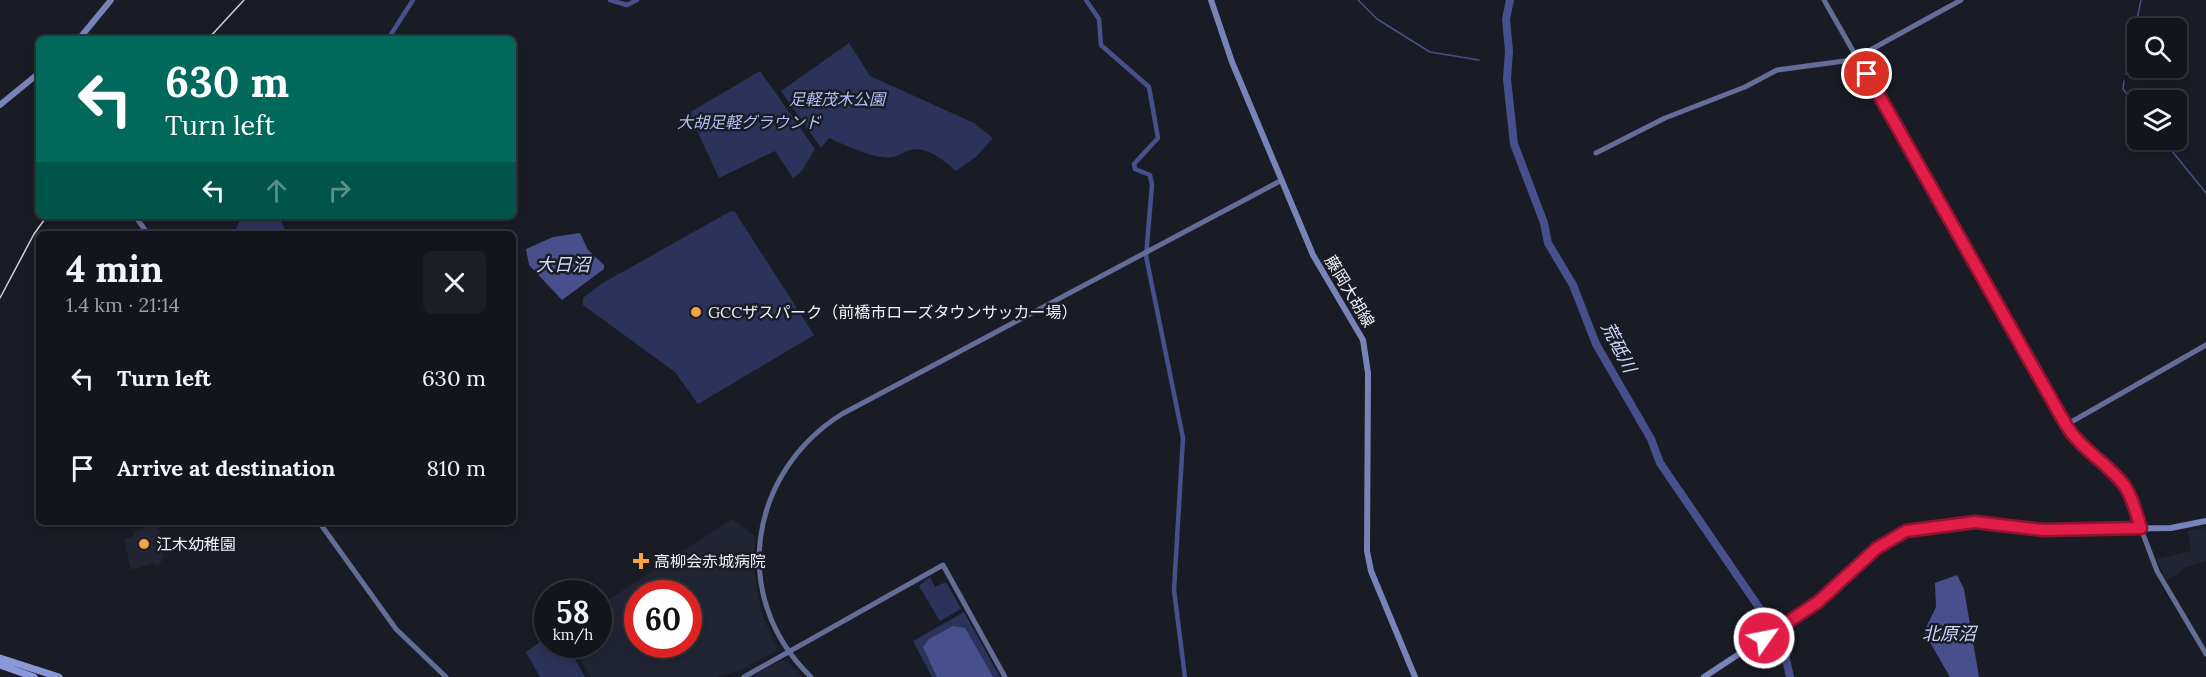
<!DOCTYPE html>
<html lang="en">
<head>
<meta charset="utf-8">
<style>
  body { margin:0; font-family:Lora,"Noto Sans JP",serif; background:#1d1e25; color:#f1f3f6; height:100vh; display:flex; flex-direction:column; font-size:22px; white-space:nowrap }
  * { box-sizing:border-box; margin:0 }
  p { font-size:20px; color:#9d9fa3 }
  .icon { flex:none; width:33px; height:33px; fill:none; stroke:currentColor; stroke-width:2; stroke-linecap:round; stroke-linejoin:round }
  .map { position:relative; flex:1; overflow:hidden }
  .sheet { position:absolute; left:36px; top:231px; width:480px; height:294px; display:flex; flex-direction:column; background:#14151c; border-radius:9px; box-shadow:0 3px 9px #0003,0 0 0 2px #33343b }
  .sheet>* { flex:none }
  .guide { position:absolute; left:36px; top:36px; width:480px; height:183px; border-radius:9px; box-shadow:0 3px 9px #0003,0 0 0 2px #33343b; background:#00695c; color:#fff; overflow:hidden }
  .controls { position:absolute; left:2127px; top:18px; display:grid; gap:12px }
  .controls a { display:grid; place-items:center; width:60px; height:60px; border-radius:9px; background:#14151c; box-shadow:0 3px 9px #0003,0 0 0 2px #33343b; font-size:30px }
  .speed { position:absolute; left:534px; top:580px; display:flex; gap:12px; font-size:30px; font-weight:700; text-align:center }
  .speed>* { display:grid; place-content:center; width:78px; height:78px; border-radius:50%; background:#14151c; box-shadow:0 3px 9px #0003,0 0 0 2px #33343b; line-height:1 }
  .speed small { font-size:15px; font-weight:400 }
  .speed .limit { border:9px solid #d22; background:#fff; color:#111 }
  .pin { position:absolute; display:grid; place-items:center; width:51px; height:51px; color:#fff; margin:-26px; border:3px solid #fff; border-radius:50%; box-shadow:0 2px 6px #0007 }
  .me { position:absolute; width:66px; margin:-33px; rotate:57deg; stroke-linejoin:round; filter:drop-shadow(0 0 4px #0008) }
  .turn { display:flex; align-items:center; gap:21px; height:126px; padding:0 30px; font-size:27px }
  .turn .icon { width:78px; height:78px; stroke-width:2.5 }
  .turn b { display:block; font-size:42px; line-height:51px }
  .lanes { display:flex; align-items:center; height:57px; padding:0 30px; background:#0003; justify-content:center; gap:30px; direction:ltr }
  .lanes .off { opacity:.35 }
  .round { display:grid; place-items:center; flex:none; width:63px; height:63px; border-radius:9px; background:#1d1e25 }
  .summary { display:flex; align-items:center; justify-content:space-between; height:102px; padding:0 30px }
  h1 { font-size:36px; font-weight:800; line-height:45px }
  ul { padding:0; list-style:none }
  li { display:flex; align-items:center; gap:18px; height:90px; padding:0 30px }
  li div { flex:1 }
  li b { display:block; font-size:22px }
  li em { font-style:normal }
  .map>svg:first-child { display:block }
  .built { fill:#212433; fill-rule:evenodd }
  .green { fill:#2c335a }
  .water { fill:#47508c }
  .lines { fill:none; stroke-linecap:round; stroke-linejoin:round }
  .stream { stroke:#47508c; stroke-width:1.5 }
  .canal { stroke:#47508c; stroke-width:4.5 }
  .river { stroke:#47508c; stroke-width:8 }
  .secondary { stroke:#646d97; stroke-width:5 }
  .primary { stroke:#7883b9; stroke-width:6 }
  .highway { stroke:#8a97d9; stroke-width:7 }
  .rail { stroke:#cfd0d8; stroke-width:1.5 }
  .route-casing { stroke:#92132f; stroke-width:15 }
  .route { stroke:#e11d48; stroke-width:10 }
  .poi-dot { fill:#f6a246; stroke:#1a1c25; stroke-width:2 }
  .labels { text-anchor:middle; dominant-baseline:central; stroke-width:5; stroke-linejoin:round; paint-order:stroke }
  .park-label { font-size:16px; font-style:italic; fill:#b5c1f6; stroke:#1a1c25 }
  .street-label { font-size:16px; fill:#f0f1f8; stroke:#1a1c25 }
  .poi-label { font-size:16px; fill:#f0f1f8; stroke:#1a1c25; text-anchor:start }
  .water-label { font-size:18px; font-style:italic; fill:#cfd8fc; stroke:#1a1c25 }
</style>
</head>
<body>
<div class="map">
<svg width="2206" height="677" viewBox="0 0 2206 677">
  <rect width="100%" height="100%" fill="#1a1c25"/>
  <path class="built" d="M 732,519 L 755,536 L 754,568 L 758,596 L 764,619 L 777,646 L 775,652 L 738,671 L 717,677 L 591,677 L 581,661 L 593,652 L 593,645 L 598,645 L 599,606 ZM 638,594 L 688,594 L 688,645 L 638,645 Z
    M 158,525 L 164,557 L 161,562 L 156,568 L 155,563 L 131,570 L 124,539 L 134,536 L 133,532 Z
    M 2206,528 L 2206,561 L 2183,568 L 2183,571 L 2166,580 L 2157,559 L 2191,551 L 2188,531 Z
    M 782,660 L 787,661 L 802,677 L 750,677 Z"/>
  <path class="green" d="M 849,43 L 870,76 L 974,123 L 993,138 L 977,156 L 956,171 C 944,161 928,146 910,150 C 904,151 899,156 893,157 C 876,160 845,145 829,138 L 821,148 L 781,91 Z
    M 760,71 L 815,149 L 801,172 L 793,178 L 775,151 L 719,178 L 689,113 Z
    M 731,211 L 735,212 L 814,335 L 698,404 L 675,372 L 583,305 L 583,298 L 601,284 Z
    M 247,216 L 279,216 L 287,234 L 234,234 L 239,222 Z
    M 930,577 L 935,587 L 946,582 L 961,609 L 940,621 L 919,586 Z
    M 964,612 L 1000,677 L 932,677 L 913,641 Z
    M 547,637 L 548,645 L 567,645 L 585,677 L 540,677 L 526,652 Z"/>
  <path class="water" d="M 580,233 L 588,250 L 604,265 L 604,269 L 562,300 L 529,265 L 526,249 L 553,237 Z
    M 1957,575 L 1964,589 L 1979,677 L 1950,677 L 1924,632 L 1936,607 L 1935,583 Z
    M 953,626 L 965,628 L 993,677 L 937,677 L 923,647 L 929,639 Z"/>
  <g class="lines">
    <path class="stream" d="M 1358,0 L 1377,19 L 1430,52 L 1479,60
      M 2126,74 L 2141,0
      M 2124,81 L 2123,89 L 2138,108
      M 2163,140 L 2206,193"/>
    <path class="canal" d="M 610,0 L 627,5 L 637,0
      M 1086,0 L 1099,19 L 1101,45 L 1149,87 L 1158,138 L 1134,164 L 1135,169 L 1150,175 L 1152,185 L 1146,256 L 1183,438 L 1174,590 L 1185,677
      M 388,39 L 413,0"/>
    <path class="river" d="M 1510,0 L 1506,19 L 1509,51 L 1507,79 L 1514,144 L 1544,223 L 1548,243 L 1573,285 L 1596,344 L 1651,439 L 1660,463 L 1769,622 L 1783,646 L 1790,677"/>
    <path class="secondary" d="M 1824,0 L 2072,435 L 2126,489 L 2157,571 L 2206,654
      M 1596,153 L 1665,118 L 1745,87 L 1777,70 L 1852,60 L 1961,0
      M 135,216 L 148,234
      M 2066,425 L 2206,345
      M 319,522 L 396,629 L 446,677
      M 744,677 L 943,565 L 1005,677
      M 811,677 C 729,598 748,473 842,414 L 1282,180"/>
    <path class="primary" d="M 1211,0 L 1232,62 L 1313,255 L 1363,340 L 1368,373 L 1367,551 L 1371,571 L 1415,677
      M 79,39 L 111,0
      M 0,105 L 39,73
      M 1704,677 L 1818,602 L 1877,548 L 1906,531 L 1975,522 L 2043,530 L 2171,528 L 2206,521"/>
    <path class="highway" d="M 0,658 L 59,677
      M 0,665 L 34,677"/>
    <path class="rail" d="M 208,39 L 244,0
      M 0,298 L 34,234 L 47,216"/>
  </g>
  <g class="lines">
    <defs>
      <path id="route" d="M 1764,638 L 1818,602 L 1877,548 L 1906,531 L 1975,522 L 2043,530 L 2141,528 C 2136,514 2133,497 2124,485 C 2107,462 2081,450 2066,425 L 1867,74"/>
    </defs>
    <use href="#route" class="route-casing"/>
    <use href="#route" class="route"/>
  </g>
  <g class="poi-dot">
    <circle cx="696" cy="312" r="6"/>
    <circle cx="144" cy="544" r="6"/>
    <path d="M638 552h6v6h6v6h-6v6h-6v-6h-6v-6h6z"/>
  </g>
  <g class="labels">
    <g class="park-label">
      <text x="837" y="99">足軽茂木公園</text>
      <text x="749" y="122">大胡足軽グラウンド</text>
    </g>
    <g class="street-label">
      <text transform="translate(1350 291) rotate(59)">藤岡大胡線</text>
    </g>
    <g class="poi-label">
      <text x="708" y="312">GCCザスパーク（前橋市ローズタウンサッカー場）</text>
      <text x="156" y="544">江木幼稚園</text>
      <text x="654" y="561">高柳会赤城病院</text>
    </g>
    <g class="water-label">
      <text x="563" y="264">大日沼</text>
      <text transform="translate(1619 347) rotate(63)">荒砥川</text>
      <text x="1949" y="633">北原沼</text>
    </g>
  </g>
</svg>
<div class="controls">
<a><svg class="icon" aria-label="search" viewBox="0 0 24 24"><circle cx="10" cy="10" r="6"/><path d="M15 15l6 6"/></svg></a>
<a><svg class="icon" aria-label="layers" viewBox="0 0 24 24"><path d="M12 4l9 5-9 5-9-5zM3 14l9 5 9-5"/></svg></a>
</div>
<div class="speed"><div>58<small>km/h</small></div><div class="limit">60</div></div>
<div class="pin" style="left:1867px;top:74px;background:#d93025"><svg class="icon" aria-label="arrive" viewBox="0 0 24 24"><path d="M6 21V4h12l-3 4 3 4H6"/></svg></div>
<svg class="me" style="left:1764px;top:638px" viewBox="-20 -20 40 40"><circle r="17" fill="#e11d48" stroke="#fff" stroke-width="3"/><path d="M0-11L8 9 0 5-8 9z" fill="#fff"/></svg>
<div class="guide">
<div class="turn"><svg class="icon" aria-label="left" viewBox="0 0 24 24"><path d="M17 20v-9H6M10 6l-5 5 5 5"/></svg><div><b>630 m</b>Turn left</div></div>
<div class="lanes"><svg class="icon" aria-label="left" viewBox="0 0 24 24"><path d="M17 20v-9H6M10 6l-5 5 5 5"/></svg><svg class="icon off" aria-label="ahead" viewBox="0 0 24 24"><path d="M12 20V5M6 11l6-6 6 6"/></svg><svg class="icon off" aria-label="right" viewBox="0 0 24 24"><path d="M7 20v-9h11M14 6l5 5-5 5"/></svg></div>
</div>
<section class="sheet">
<div class="summary"><div><h1>4 min</h1><p>1.4 km · 21:14</p></div><a class="round"><svg class="icon" aria-label="close" viewBox="0 0 24 24"><path d="M6 6l12 12M18 6L6 18"/></svg></a></div>
<ul>
<li><svg class="icon" aria-label="left" viewBox="0 0 24 24"><path d="M17 20v-9H6M10 6l-5 5 5 5"/></svg><div><b>Turn left</b></div><em>630 m</em></li>
<li><svg class="icon" aria-label="arrive" viewBox="0 0 24 24"><path d="M6 21V4h12l-3 4 3 4H6"/></svg><div><b>Arrive at destination</b></div><em>810 m</em></li>
</ul>
</section>
</div>
</body>
</html>
